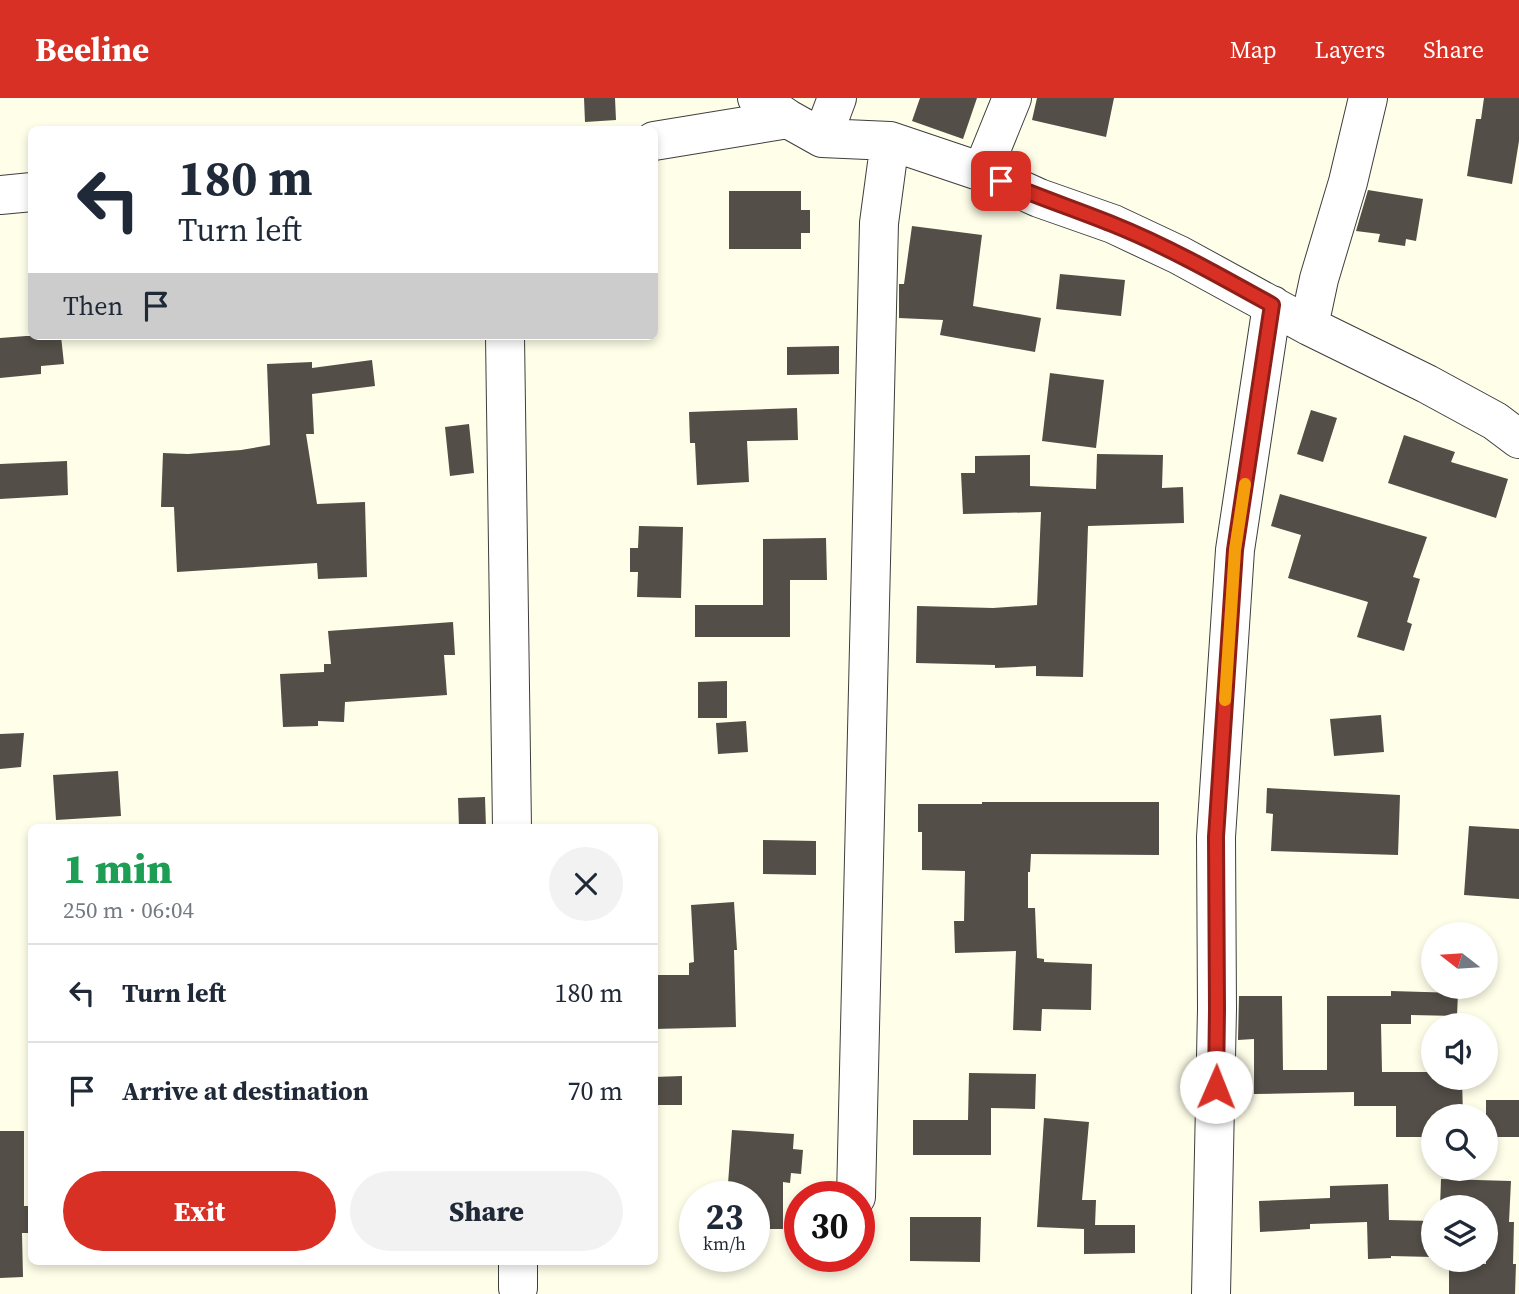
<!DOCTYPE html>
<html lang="en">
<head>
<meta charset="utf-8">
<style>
  body { margin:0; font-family:"Source Serif 4",serif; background:#f2f2f3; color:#1f2937; height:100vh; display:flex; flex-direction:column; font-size:26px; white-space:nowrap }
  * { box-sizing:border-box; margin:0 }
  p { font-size:23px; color:#747a83 }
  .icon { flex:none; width:38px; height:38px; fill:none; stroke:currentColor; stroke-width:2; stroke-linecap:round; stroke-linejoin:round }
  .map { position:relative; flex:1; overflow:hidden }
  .sheet { position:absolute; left:28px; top:726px; width:630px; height:441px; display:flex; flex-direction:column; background:#fff; border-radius:10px; box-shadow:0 4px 10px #0003 }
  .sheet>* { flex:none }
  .guide { position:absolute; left:28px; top:28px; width:630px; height:214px; border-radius:10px; box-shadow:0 4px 10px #0003; background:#fff; color:#1f2937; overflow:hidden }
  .needle { width:46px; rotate:287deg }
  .tools { position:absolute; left:1421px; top:824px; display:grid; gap:14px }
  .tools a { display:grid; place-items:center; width:77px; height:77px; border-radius:50%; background:#fff; box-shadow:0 4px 10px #0003; font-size:35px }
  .speed { position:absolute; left:679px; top:1083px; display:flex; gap:14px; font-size:35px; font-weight:700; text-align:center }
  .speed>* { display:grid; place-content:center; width:91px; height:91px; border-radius:50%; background:#fff; box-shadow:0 4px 10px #0003; line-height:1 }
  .speed small { font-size:18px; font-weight:400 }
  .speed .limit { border:10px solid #d22; background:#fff; color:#111 }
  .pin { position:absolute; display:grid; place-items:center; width:60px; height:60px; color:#fff; margin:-30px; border-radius:14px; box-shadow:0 4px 10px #0006 }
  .me { position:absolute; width:77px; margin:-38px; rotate:1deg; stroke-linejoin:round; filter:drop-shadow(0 0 5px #0008) }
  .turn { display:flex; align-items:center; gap:24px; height:147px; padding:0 35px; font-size:32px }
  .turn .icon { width:91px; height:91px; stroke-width:2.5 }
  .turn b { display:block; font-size:49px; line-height:60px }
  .then { display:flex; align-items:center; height:66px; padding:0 35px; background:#0003; gap:14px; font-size:26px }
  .round { display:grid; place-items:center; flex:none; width:74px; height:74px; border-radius:37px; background:#f2f2f3 }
  .overview { display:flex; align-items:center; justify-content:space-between; height:119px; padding:0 35px }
  h1 { font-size:42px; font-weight:800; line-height:52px; color:#1e9e55 }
  .button { display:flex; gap:14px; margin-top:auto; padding:14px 35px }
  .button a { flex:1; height:80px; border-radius:42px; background:#d93025; color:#fff; font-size:28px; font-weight:800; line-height:80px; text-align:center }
  .button a+a { background:#f2f2f3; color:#1f2937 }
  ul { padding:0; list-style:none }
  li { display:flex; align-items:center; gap:21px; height:98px; padding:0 35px; border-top:2px solid #e0e1e3 }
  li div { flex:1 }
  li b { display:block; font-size:26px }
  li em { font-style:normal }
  header { display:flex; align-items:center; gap:42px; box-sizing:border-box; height:98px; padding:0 35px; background:#d93025; color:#fff }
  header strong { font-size:33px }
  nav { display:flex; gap:38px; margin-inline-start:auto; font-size:24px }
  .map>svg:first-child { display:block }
  .building { fill:#534e47 }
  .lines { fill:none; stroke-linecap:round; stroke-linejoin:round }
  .minor-casing { stroke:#3e3e3e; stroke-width:40 }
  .minor { stroke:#fff; stroke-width:38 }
  .route-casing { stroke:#8d1f18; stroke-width:18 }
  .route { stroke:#d93025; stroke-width:12 }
  .slow { stroke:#f59e0b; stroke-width:12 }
</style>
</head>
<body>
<header>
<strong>Beeline</strong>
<nav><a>Map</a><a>Layers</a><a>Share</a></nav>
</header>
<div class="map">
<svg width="1519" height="1196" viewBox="0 0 1519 1196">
  <rect width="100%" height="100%" fill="#fffee9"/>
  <path class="building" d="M 584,0 L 615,0 L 616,22 L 585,24 Z
    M 920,0 L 977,0 L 963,41 L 912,23 Z
    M 1037,0 L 1114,0 L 1106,39 L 1032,22 Z
    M 1484,0 L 1519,0 L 1519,43 L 1512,86 L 1467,78 L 1476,21 L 1481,21 Z
    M 1368,92 L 1423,101 L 1416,143 L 1406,141 L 1405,148 L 1378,144 L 1380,136 L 1356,133 Z
    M 729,93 L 801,93 L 801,112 L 810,112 L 810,135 L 801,135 L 801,151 L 729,151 Z
    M 912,128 L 982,137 L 973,208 L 1041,220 L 1035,254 L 940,237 L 943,222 L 899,220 L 899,186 L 904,186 Z
    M 1060,176 L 1125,182 L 1121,218 L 1056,211 Z
    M 26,238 L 61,238 L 64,266 L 41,268 L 41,276 L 0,280 L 0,240 Z
    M 839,248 L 839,276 L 787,277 L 787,249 Z
    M 372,262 L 375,288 L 312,296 L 314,336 L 306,336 L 317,406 L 365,404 L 367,479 L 318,481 L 317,465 L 177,474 L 174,409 L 161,409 L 163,355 L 188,356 L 241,352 L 270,347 L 267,266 L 312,264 L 312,270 Z
    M 1050,275 L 1104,282 L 1096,350 L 1042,343 Z
    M 797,310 L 798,342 L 747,343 L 749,384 L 697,387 L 695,345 L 690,345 L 689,314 Z
    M 1311,312 L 1337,320 L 1323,364 L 1297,356 Z
    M 469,326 L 474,375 L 450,378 L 445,329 Z
    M 1404,337 L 1455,354 L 1451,364 L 1508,381 L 1496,420 L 1388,385 Z
    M 1097,356 L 1163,357 L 1162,390 L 1183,389 L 1184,425 L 1088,428 L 1083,579 L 1036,578 L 1036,568 L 995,570 L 995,567 L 916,565 L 917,508 L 993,510 L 1037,507 L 1041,414 L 963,416 L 961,375 L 975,375 L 975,358 L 1030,357 L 1030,388 L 1096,391 Z
    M 67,363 L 68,397 L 0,401 L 0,366 Z
    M 1280,396 L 1427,439 L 1413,479 L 1420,481 L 1407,524 L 1412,526 L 1404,553 L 1357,539 L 1368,504 L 1288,480 L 1301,437 L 1271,428 Z
    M 639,428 L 683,429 L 681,500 L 637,499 L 638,474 L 630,474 L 630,450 L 638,450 Z
    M 826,440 L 827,482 L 790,482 L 790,539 L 695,539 L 695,507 L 763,507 L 763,441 Z
    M 453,524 L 455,557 L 444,557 L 447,597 L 345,604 L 344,624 L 318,623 L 318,628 L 283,629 L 280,576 L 324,574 L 324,566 L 331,566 L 328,533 Z
    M 727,583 L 727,620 L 698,620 L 698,584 Z
    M 1381,617 L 1384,654 L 1334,658 L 1330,621 Z
    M 746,623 L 748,654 L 718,656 L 716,625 Z
    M 24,635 L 21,669 L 0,671 L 0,636 Z
    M 118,673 L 121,718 L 56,722 L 53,677 Z
    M 1267,690 L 1400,697 L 1398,757 L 1271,753 L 1273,716 L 1266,715 Z
    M 485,699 L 486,730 L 459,730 L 458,700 Z
    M 982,704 L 1159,704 L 1159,757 L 1031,756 L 1030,774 L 1028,774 L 1028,810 L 1035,810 L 1037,860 L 1044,861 L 1044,864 L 1092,866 L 1091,912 L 1042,911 L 1041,933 L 1013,932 L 1016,853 L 955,855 L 954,823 L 964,823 L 965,773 L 922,772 L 922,734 L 918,734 L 918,706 L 982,706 Z
    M 1469,728 L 1519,731 L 1519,801 L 1464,797 Z
    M 763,742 L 816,743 L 816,777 L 763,776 Z
    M 734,804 L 737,852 L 734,852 L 736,929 L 654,931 L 654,877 L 689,877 L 689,865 L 694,864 L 691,807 Z
    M 1391,893 L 1458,895 L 1457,918 L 1411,917 L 1411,926 L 1381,926 L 1382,974 L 1433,974 L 1433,980 L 1462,980 L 1463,1018 L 1433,1018 L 1433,1039 L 1396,1039 L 1396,1008 L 1354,1008 L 1354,994 L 1254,996 L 1254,941 L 1238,942 L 1239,898 L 1282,898 L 1283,972 L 1327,972 L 1327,898 L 1391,898 Z
    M 969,975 L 1036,976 L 1035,1011 L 991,1010 L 991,1057 L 913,1057 L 913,1022 L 968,1022 Z
    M 682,978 L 682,1007 L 654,1007 L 654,979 Z
    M 1486,1002 L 1519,1002 L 1519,1039 L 1486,1039 Z
    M 1044,1020 L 1089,1024 L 1082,1102 L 1096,1102 L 1095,1127 L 1135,1127 L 1135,1155 L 1084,1156 L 1084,1131 L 1037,1129 Z
    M 732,1032 L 794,1036 L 793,1051 L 803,1052 L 801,1076 L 791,1075 L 790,1085 L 783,1084 L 783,1131 L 754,1131 L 754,1099 L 727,1099 Z
    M 0,1033 L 24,1033 L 24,1108 L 32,1108 L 32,1135 L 22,1135 L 23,1179 L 0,1180 Z
    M 1441,1081 L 1511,1083 L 1509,1124 L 1514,1124 L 1513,1166 L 1516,1166 L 1515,1196 L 1449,1196 L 1449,1165 L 1486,1166 L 1486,1110 L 1440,1110 Z
    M 1388,1086 L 1389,1122 L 1433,1123 L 1433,1159 L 1391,1158 L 1391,1160 L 1368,1161 L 1367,1124 L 1310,1126 L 1310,1131 L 1260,1134 L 1259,1103 L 1330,1100 L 1330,1088 Z
    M 910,1119 L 981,1119 L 980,1164 L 910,1163 Z"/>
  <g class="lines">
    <defs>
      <path id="minor" d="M 757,0 L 788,21 L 822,40 L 890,43 L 982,74 L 1039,100 L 1113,126 L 1179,157 L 1309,228 L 1427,286 L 1495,323 L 1519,341
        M 822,40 L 837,0
        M 654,43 L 788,21
        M 982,74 L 1012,0
        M 0,97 L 32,94
        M 1309,228 L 1319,181 L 1348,84 L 1368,0
        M 505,238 L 512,730
        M 856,1099 L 879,125 L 890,43
        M 518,1164 L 518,1190
        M 1211,1196 L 1217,911 L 1216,739 L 1235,452 L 1272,207"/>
    </defs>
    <use href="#minor" class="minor-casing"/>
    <use href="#minor" class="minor"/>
  </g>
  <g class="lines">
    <defs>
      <path id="route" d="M 1001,83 C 1038,99 1075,111 1112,126 C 1167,148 1220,178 1272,207 L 1235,452 L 1216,739 L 1217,911 L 1216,989"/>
    </defs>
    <use href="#route" class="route-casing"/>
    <use href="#route" class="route"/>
    <path class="slow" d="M 1225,602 L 1235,452 L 1245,386"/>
  </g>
</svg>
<div class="tools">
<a><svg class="needle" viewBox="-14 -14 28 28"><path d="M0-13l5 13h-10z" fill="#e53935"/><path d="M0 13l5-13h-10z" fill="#747a83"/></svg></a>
<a><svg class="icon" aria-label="sound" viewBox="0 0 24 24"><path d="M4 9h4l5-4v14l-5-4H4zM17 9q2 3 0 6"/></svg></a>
<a><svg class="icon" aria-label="search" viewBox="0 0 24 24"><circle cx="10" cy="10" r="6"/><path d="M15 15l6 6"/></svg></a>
<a><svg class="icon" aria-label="layers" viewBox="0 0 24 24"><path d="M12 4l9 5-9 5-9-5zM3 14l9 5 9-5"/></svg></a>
</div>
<div class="speed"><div>23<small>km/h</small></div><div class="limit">30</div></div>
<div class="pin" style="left:1001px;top:83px;background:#d93025"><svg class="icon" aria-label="arrive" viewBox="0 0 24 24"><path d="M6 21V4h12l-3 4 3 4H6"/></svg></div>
<svg class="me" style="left:1216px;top:989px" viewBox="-20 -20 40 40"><circle r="19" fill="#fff"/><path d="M0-13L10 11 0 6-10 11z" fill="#d93025"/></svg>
<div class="guide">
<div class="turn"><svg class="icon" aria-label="left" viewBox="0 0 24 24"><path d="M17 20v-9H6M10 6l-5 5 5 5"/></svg><div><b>180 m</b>Turn left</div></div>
<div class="then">Then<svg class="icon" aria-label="arrive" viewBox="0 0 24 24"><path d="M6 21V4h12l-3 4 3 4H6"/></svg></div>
</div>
<section class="sheet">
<div class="overview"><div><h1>1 min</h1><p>250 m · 06:04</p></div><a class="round"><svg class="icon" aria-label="close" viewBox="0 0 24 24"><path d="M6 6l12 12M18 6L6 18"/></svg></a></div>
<ul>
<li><svg class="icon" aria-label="left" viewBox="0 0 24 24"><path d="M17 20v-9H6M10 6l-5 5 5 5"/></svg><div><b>Turn left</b></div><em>180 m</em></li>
<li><svg class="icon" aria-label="arrive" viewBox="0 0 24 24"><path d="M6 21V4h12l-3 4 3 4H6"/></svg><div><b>Arrive at destination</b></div><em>70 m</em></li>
</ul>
<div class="button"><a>Exit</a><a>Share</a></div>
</section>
</div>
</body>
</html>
